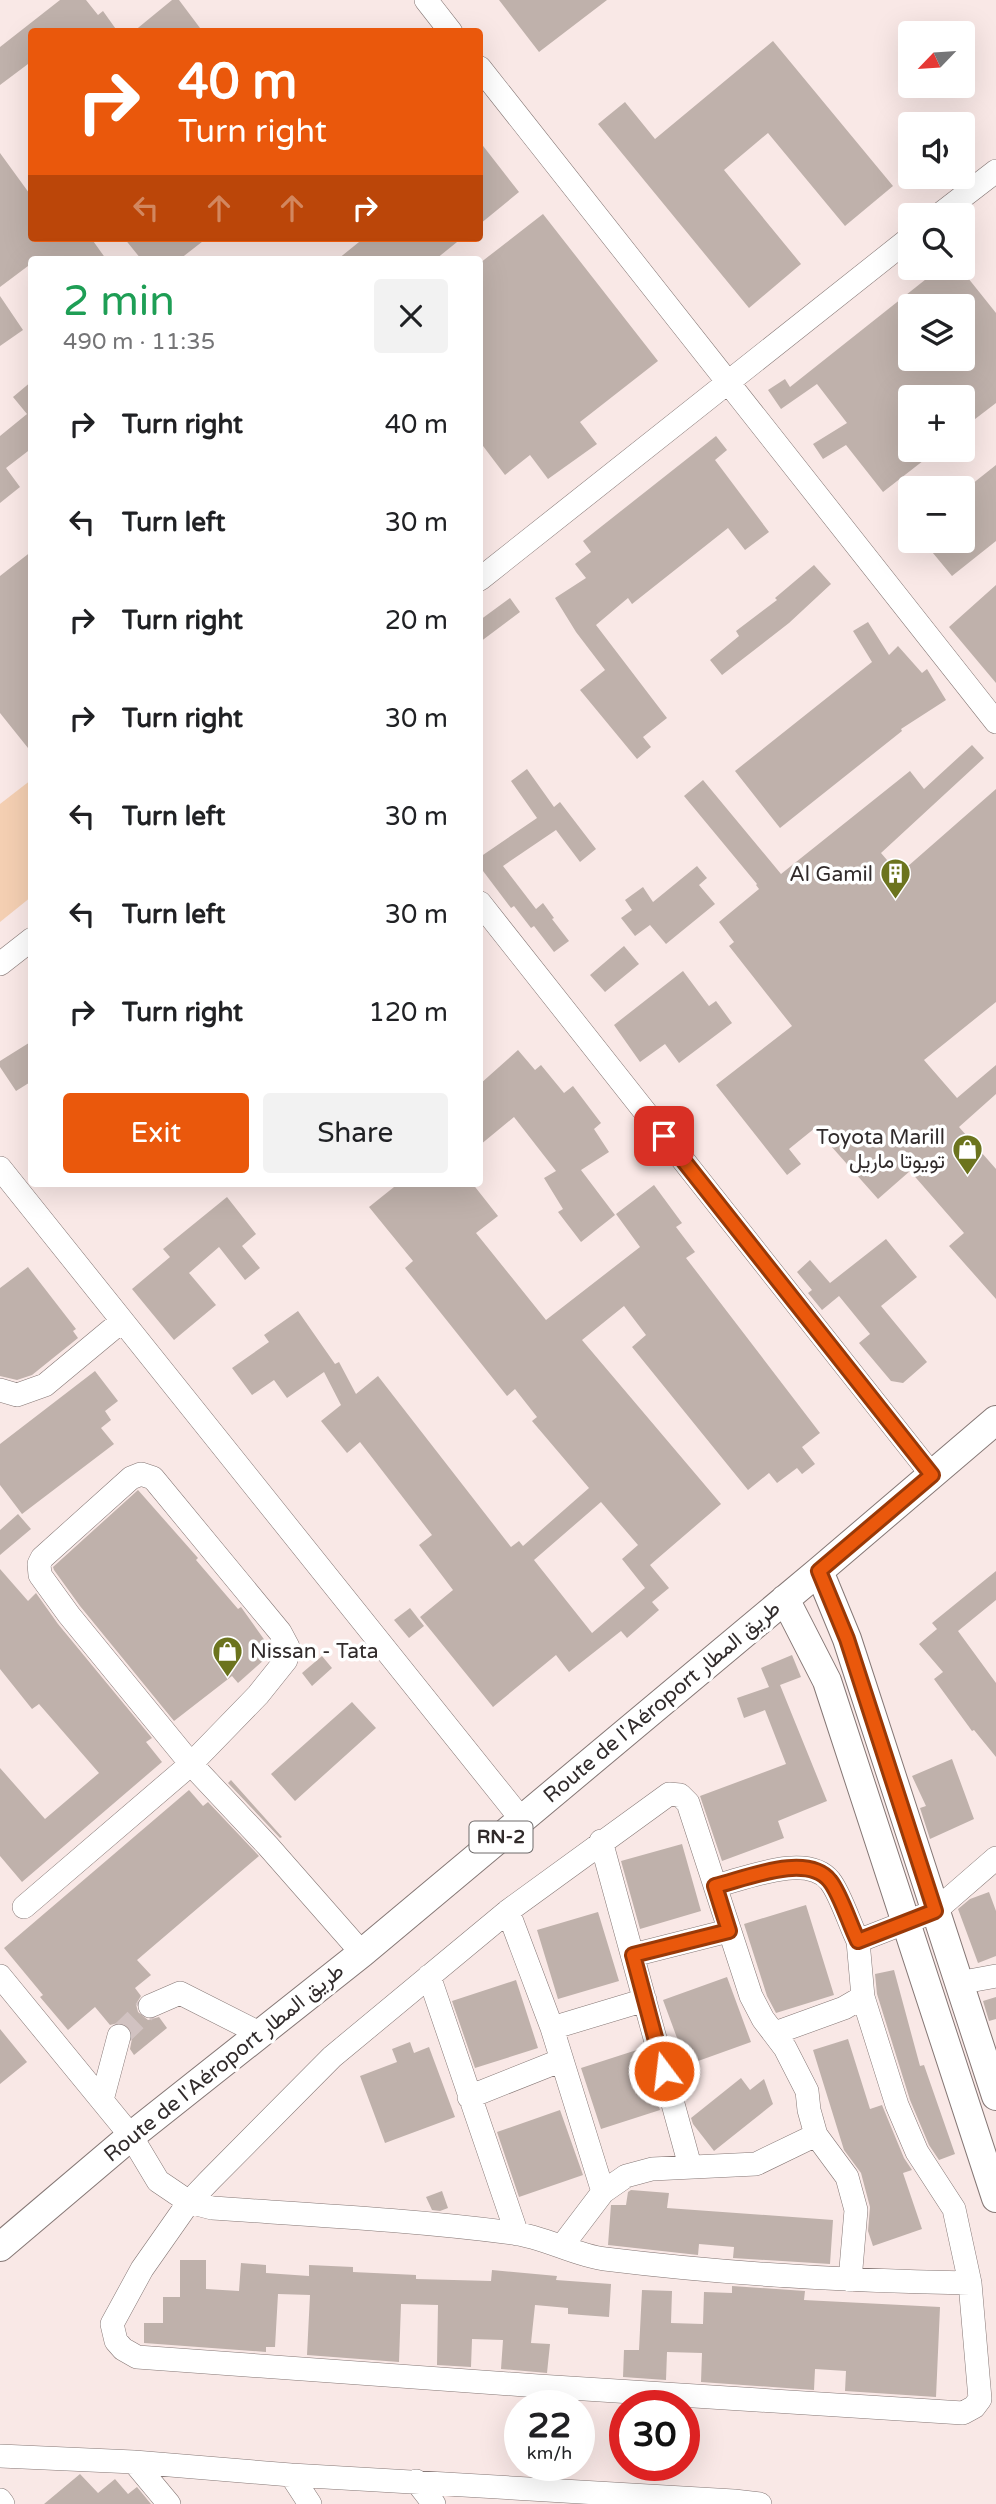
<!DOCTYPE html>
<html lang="en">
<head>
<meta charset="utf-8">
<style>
  body { margin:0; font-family:"Varela Round",Vazirmatn,sans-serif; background:#f2f2f2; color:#202124; height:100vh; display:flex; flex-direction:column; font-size:26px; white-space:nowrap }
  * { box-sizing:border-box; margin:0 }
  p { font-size:23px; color:#757577 }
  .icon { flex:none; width:38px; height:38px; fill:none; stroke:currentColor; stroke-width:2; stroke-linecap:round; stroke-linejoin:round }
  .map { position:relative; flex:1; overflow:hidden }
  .details { position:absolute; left:28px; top:256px; width:455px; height:931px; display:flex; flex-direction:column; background:#fff; border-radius:7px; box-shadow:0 7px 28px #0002 }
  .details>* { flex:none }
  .hud { position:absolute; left:28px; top:28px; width:455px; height:214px; border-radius:7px; box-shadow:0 7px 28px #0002; background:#ea580c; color:#fff; overflow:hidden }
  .needle { width:46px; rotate:245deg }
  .buttons { position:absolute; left:898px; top:21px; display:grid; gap:14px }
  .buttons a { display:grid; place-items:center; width:77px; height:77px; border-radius:7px; background:#fff; box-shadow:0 7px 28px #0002; font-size:35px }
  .speed { position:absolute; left:504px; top:2390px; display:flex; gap:14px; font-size:35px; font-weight:700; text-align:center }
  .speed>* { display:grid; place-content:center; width:91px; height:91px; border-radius:50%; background:#fff; box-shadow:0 7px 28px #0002; line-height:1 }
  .speed small { font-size:18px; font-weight:400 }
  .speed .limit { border:10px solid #d22; background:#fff; color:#111 }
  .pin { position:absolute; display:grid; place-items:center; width:60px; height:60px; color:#fff; margin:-30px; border-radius:14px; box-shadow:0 4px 10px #0006 }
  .me { position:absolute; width:77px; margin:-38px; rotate:345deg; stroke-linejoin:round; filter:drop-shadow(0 0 5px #0008) }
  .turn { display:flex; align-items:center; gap:24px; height:147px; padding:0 35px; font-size:32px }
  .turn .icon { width:91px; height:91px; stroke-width:2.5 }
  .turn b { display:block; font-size:49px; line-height:60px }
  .lanes { display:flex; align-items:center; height:66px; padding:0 35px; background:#0003; justify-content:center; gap:35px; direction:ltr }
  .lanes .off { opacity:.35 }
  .round { display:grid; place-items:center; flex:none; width:74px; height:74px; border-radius:7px; background:#f2f2f2 }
  .headline { display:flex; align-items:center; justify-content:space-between; height:119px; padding:0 35px }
  h1 { font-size:42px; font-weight:600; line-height:52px; color:#1e9e55 }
  .cta { display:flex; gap:14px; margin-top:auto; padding:14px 35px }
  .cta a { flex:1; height:80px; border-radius:7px; background:#ea580c; color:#fff; font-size:28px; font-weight:600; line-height:80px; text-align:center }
  .cta a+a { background:#f2f2f2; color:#202124 }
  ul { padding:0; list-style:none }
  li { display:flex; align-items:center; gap:21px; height:98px; padding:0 35px }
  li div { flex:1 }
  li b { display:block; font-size:26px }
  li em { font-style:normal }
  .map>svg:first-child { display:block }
  .green { fill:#f4cfb2 }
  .building { fill:#bfb1ab; fill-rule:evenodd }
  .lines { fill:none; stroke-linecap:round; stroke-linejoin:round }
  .minor-tunnel { stroke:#d1c2c1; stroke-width:23; stroke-dasharray:23 11; stroke-linecap:butt }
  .minor-casing { stroke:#857775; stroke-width:24 }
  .major-casing { stroke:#857775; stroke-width:30 }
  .minor { stroke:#fff; stroke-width:23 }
  .major { stroke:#fff; stroke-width:28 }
  .route-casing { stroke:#983908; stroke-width:18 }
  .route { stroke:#ea580c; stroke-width:12 }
  .labels { text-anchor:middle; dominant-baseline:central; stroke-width:7; stroke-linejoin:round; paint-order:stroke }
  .shield { fill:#fff; stroke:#6f6b6b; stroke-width:2 }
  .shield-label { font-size:19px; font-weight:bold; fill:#312b2b }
  .poi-label { font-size:21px; fill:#312b2b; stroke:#fff; text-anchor:end }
  .street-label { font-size:21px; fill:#312b2b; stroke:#fff }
</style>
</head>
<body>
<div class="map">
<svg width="996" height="2504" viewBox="0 0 996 2504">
  <rect width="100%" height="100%" fill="#f9e8e6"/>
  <path class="green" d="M 31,780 L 31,897 L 0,922 L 0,804 Z"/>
  <path class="building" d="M 60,0 L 86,0 L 98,15 L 103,11 L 118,32 L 32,32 L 32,61 L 0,85 L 0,47 Z
    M 172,0 L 179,0 L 203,32 L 133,32 Z
    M 499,0 L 607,0 L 539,52 Z
    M 773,41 L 893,186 L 845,226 L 768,133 L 724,170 L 801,264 L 749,308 L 598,124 L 625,102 L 655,139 Z
    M 480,142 L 519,192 L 480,224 Z
    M 0,153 L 32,197 L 32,238 L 91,238 L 106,259 L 32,259 L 32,263 L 0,287 Z
    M 543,214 L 658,361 L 580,422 L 597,444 L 548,479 L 530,455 L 505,475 L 480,442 L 480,263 Z
    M 124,238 L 207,238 L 180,259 L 141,259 Z
    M 364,238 L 462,238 L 436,259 L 338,259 Z
    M 940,268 L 960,268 L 996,313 L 996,403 L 962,429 L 962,397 L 910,397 L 910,450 L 937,450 L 883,492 L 846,445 L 823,459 L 813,444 L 847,423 L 817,384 L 781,409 L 768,390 L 785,379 L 790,387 ZM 910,306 L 962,306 L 962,359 L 910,359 Z
    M 0,296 L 23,330 L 0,346 Z
    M 32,381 L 32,448 L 6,468 L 20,487 L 0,503 L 0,436 L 27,414 L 13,397 Z
    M 716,436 L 727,450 L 715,460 L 769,532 L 745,550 L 728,528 L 632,604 L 628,598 L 596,625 L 667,718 L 643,737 L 651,747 L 637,759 L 580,690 L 605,670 L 576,632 L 555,598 L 586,578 L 575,564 L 591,552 L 583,541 Z
    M 996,465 L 996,541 L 952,576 L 923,541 L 962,541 L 962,492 Z
    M 32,551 L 32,753 L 0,713 L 0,576 Z
    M 814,565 L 831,584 L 789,623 L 722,675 L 710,660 L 739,636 L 736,631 L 777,600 L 775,598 Z
    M 996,585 L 996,683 L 949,627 Z
    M 510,598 L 520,612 L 480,642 L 480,620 Z
    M 868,622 L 889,655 L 898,646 L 922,673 L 927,669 L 946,700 L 901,729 L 902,731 L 780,828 L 735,771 L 872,662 L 853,631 Z
    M 972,745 L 984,758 L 881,853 L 899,874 L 996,789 L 996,1002 L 924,1060 L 957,1098 L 996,1065 L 996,1094 L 959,1127 L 996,1169 L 996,1299 L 949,1246 L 964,1233 L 910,1171 L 878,1199 L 815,1128 L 789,1149 L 801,1164 L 787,1175 L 716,1085 L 792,1026 L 729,946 L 734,942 L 719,922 L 759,889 L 756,885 L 757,884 L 684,796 L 703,780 L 781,874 L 910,771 L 924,789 Z
    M 527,769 L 554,807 L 560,802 L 596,849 L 580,862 L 556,830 L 503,866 L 536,909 L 543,903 L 554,918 L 552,919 L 569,941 L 554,952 L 534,926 L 531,928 L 514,906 L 511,908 L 480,867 L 480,857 L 537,818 L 511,781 Z
    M 697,866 L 707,878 L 699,885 L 715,904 L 666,944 L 650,925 L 635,936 L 621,918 L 632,910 L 625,900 L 643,887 L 653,902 Z
    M 624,946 L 639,964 L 605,992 L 590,975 Z
    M 683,971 L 709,1006 L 716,1001 L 732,1023 L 679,1063 L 665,1044 L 640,1062 L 614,1025 Z
    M 32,1041 L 32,1081 L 16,1091 L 0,1067 L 0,1061 Z
    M 518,1050 L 535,1070 L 541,1065 L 564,1093 L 573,1086 L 601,1123 L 594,1129 L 609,1152 L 581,1170 L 615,1215 L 581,1242 L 558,1212 L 563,1209 L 544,1178 L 556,1171 L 514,1117 L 480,1145 L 480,1084 Z
    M 399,1183 L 472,1183 L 498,1216 L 476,1233 L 546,1320 L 640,1247 L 616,1214 L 654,1185 L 682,1223 L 676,1227 L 695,1252 L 686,1258 L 820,1433 L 802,1447 L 815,1464 L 802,1474 L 797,1468 L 777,1483 L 769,1473 L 748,1490 L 632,1347 L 646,1335 L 624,1306 L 582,1340 L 721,1504 L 650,1565 L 669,1588 L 652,1602 L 659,1610 L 627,1638 L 621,1631 L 569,1672 L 556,1655 L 493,1707 L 420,1617 L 453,1590 L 419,1545 L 432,1535 L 360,1442 L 347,1453 L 321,1421 L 341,1405 L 324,1372 L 287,1398 L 274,1380 L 252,1395 L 232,1368 L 269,1342 L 264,1335 L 298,1311 L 335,1364 L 339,1362 L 356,1394 L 378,1376 L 511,1547 L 519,1541 L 523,1546 L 589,1488 L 532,1421 L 537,1417 L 515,1389 L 507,1396 L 405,1268 L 413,1261 L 369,1207 ZM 601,1502 L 638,1545 L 622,1559 L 645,1588 L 592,1633 L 534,1560 Z
    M 227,1197 L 256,1234 L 242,1246 L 260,1268 L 245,1280 L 219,1247 L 189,1273 L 216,1305 L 174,1340 L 132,1289 L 170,1257 L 163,1249 Z
    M 886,1239 L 917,1277 L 881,1306 L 927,1362 L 903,1383 L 891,1381 L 859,1343 L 870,1334 L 839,1296 L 822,1310 L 808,1293 L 812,1290 L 797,1272 L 810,1260 L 830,1283 Z
    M 28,1267 L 76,1329 L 73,1331 L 78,1338 L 32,1375 L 17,1380 L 0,1376 L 0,1288 Z
    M 95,1371 L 118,1401 L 105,1411 L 111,1420 L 101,1428 L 114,1444 L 22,1514 L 0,1485 L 0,1444 Z
    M 138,1490 L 198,1558 L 196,1560 L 238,1609 L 241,1607 L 273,1652 L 238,1683 L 232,1676 L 174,1721 L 80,1606 L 54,1570 L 53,1567 Z
    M 18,1514 L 31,1529 L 0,1555 L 0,1530 Z
    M 0,1569 L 28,1601 L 36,1593 L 58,1624 L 152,1738 L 146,1742 L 162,1762 L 22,1882 L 0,1856 L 0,1768 L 45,1819 L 99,1773 L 39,1704 L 32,1709 L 0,1669 Z
    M 996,1571 L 996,1600 L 958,1631 L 996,1683 L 996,1757 L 974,1730 L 972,1731 L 934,1679 L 943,1672 L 919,1644 L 937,1629 L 932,1623 Z
    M 410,1608 L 424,1626 L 409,1638 L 394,1620 Z
    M 792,1655 L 801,1677 L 780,1685 L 827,1801 L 778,1821 L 784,1838 L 722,1861 L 700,1796 L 786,1764 L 765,1710 L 744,1718 L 737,1698 L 769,1687 L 761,1668 Z
    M 322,1656 L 332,1668 L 312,1686 L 302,1673 Z
    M 352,1702 L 376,1728 L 295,1801 L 271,1774 Z
    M 952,1759 L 974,1819 L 930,1839 L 920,1808 L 926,1806 L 912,1776 Z
    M 231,1780 L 282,1837 L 280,1838 L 228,1783 Z
    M 189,1790 L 203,1806 L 208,1802 L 259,1856 L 137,1960 L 151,1975 L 135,1988 L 141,1996 L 136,2004 L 138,2012 L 148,2020 L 159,2017 L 167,2028 L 134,2055 L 130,2049 L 133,2033 L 129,2027 L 122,2022 L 110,2025 L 95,2007 L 68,2030 L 40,1997 L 43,1995 L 4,1948 Z
    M 682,1844 L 701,1911 L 640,1929 L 621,1861 Z
    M 989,1892 L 996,1911 L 996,1956 L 978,1963 L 958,1909 L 970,1899 Z
    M 806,1905 L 834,1995 L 776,2013 L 767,1996 L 744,1924 Z
    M 598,1912 L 619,1981 L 558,1999 L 537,1930 Z
    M 894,1970 L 920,2066 L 924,2065 L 955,2154 L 939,2160 L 929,2145 L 910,2100 L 877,1994 L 875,1974 Z
    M 727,1977 L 751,2042 L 687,2065 L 663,2000 Z
    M 516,1980 L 538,2048 L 475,2068 L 452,2001 Z
    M 996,1997 L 996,2019 L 989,2021 L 983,2001 Z
    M 0,2029 L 27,2062 L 0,2084 Z
    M 848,2039 L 870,2109 L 882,2105 L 904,2158 L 912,2170 L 903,2173 L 922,2229 L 873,2246 L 868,2231 L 870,2207 L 861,2173 L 844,2150 L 813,2050 Z
    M 410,2042 L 414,2053 L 429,2047 L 455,2117 L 385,2143 L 360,2076 L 397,2062 L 392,2049 Z
    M 643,2048 L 660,2110 L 601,2129 L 581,2068 Z
    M 741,2078 L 750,2090 L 764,2079 L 773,2104 L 714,2151 L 693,2124 L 691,2118 Z
    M 560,2110 L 583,2175 L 519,2197 L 497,2132 Z
    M 631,2190 L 669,2193 L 667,2208 L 833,2220 L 830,2264 L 733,2258 L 734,2247 L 699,2244 L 698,2255 L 608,2245 L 611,2205 L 626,2205 L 628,2192 Z
    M 442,2191 L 448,2208 L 440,2211 L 432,2210 L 426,2197 Z
    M 180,2260 L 206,2260 L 206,2289 L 239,2291 L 241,2263 L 266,2265 L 266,2273 L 309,2276 L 309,2265 L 353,2267 L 353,2272 L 416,2275 L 416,2279 L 491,2281 L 492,2270 L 557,2276 L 556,2280 L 611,2284 L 609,2317 L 568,2314 L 568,2308 L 535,2305 L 531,2343 L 550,2344 L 547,2373 L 501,2369 L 503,2340 L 472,2339 L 471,2367 L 437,2365 L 438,2305 L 401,2304 L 399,2362 L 307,2355 L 310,2295 L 278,2294 L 275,2347 L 266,2347 L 266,2352 L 144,2343 L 144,2323 L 163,2323 L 163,2297 L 180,2297 Z
    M 732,2286 L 805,2291 L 804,2300 L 940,2307 L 936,2397 L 845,2391 L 846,2371 L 815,2369 L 814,2390 L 701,2382 L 702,2353 L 667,2352 L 666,2380 L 623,2377 L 624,2350 L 639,2350 L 642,2290 L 672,2291 L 671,2323 L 703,2324 L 704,2292 L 732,2293 Z
    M 80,2474 L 98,2493 L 115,2479 L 128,2494 L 137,2487 L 151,2504 L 44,2504 Z"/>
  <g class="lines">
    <path class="minor-tunnel" d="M 119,2036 L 150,2006"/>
    <defs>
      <path id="minor" d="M 426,0 L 451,32
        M 480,68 L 996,722
        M 939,215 L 996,171
        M 480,579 L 910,238
        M 480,903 L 932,1475
        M 0,964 L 32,939
        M 0,1168 L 522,1820
        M 0,1390 L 17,1395 L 45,1385 L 122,1321
        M 601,1841 L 690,2166
        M 715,1886 C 745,1879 807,1852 830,1881 C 840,1893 850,1925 858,1941
        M 24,1907 L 191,1764 L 258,1695 L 286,1660 L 288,1647 L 280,1632 L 153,1478 L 141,1474 L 131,1478 L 42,1558 L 39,1564 L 40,1575 L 69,1615 L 191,1764 L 268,1846 L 362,1953
        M 508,1911 L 552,2028 L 603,2192
        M 633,1955 L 728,1931
        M 0,1976 L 131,2136 L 158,2181 L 189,2202 L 212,2208 C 313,2215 413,2220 513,2233 C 545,2237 574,2255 605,2259 C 726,2274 848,2281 970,2283 L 954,2209 L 917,2152 L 897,2105 L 863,1997
        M 429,1976 L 517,2234
        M 958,1983 L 996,1976
        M 150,2006 L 180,1993 L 261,2034
        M 552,2028 L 645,2000
        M 775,2033 L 844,2008 L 863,1997 L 858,1941 L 935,1911 L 996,1858
        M 469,2097 L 562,2060
        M 102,2100 L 119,2036
        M 816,2135 L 847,2177 L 856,2210 L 850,2280
        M 562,2246 L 603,2192 L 626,2176 L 652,2169 L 756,2164 L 816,2135 L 809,2110 L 807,2091 L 785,2048 L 763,2019 L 751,1996 L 688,1803 L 680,1795 L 669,1794 L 508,1911 L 332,2057 L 209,2181 L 189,2202 L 142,2269 L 112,2324 L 116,2341 L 123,2349 L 137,2357 L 538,2386 L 963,2413 L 974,2407 L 980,2399 L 970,2283
        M 0,2456 L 134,2462 L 291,2475 L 734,2501 L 760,2504
        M 134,2462 L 169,2504
        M 291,2475 L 310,2504
        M 416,2481 L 434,2504
        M 0,2500 L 3,2504"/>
      <path id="major" d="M 819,1571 L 847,1639 L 996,2096
        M 785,1599 L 827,1681 L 996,2198
        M 0,2247 L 131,2136 L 362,1953 L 819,1571 L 996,1420"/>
    </defs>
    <use href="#minor" class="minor-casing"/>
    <use href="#major" class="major-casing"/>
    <use href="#minor" class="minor"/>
    <use href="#major" class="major"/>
  </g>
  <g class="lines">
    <defs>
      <path id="route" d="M 664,1136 L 932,1475 L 819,1571 L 847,1639 L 935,1911 L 858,1941 C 850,1925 840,1893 830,1881 C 807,1852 745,1879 715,1886 L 729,1931 L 633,1955 L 664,2071"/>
    </defs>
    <use href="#route" class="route-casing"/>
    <use href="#route" class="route"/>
  </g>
  <defs>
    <symbol id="building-pin" viewBox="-11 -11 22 30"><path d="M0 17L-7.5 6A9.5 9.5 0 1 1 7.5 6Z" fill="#6c741e" stroke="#fff"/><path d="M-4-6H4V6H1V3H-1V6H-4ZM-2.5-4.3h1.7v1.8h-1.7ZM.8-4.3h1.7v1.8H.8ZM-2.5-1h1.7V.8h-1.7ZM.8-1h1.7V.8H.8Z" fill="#fff"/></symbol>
    <symbol id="shop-pin" viewBox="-11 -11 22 30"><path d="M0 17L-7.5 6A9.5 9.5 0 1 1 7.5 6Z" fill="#6c741e" stroke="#fff"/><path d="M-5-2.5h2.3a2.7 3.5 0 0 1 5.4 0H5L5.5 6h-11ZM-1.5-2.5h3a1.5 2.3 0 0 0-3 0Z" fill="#fff"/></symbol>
  </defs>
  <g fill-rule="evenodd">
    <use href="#building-pin" x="878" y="856" width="35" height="47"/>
    <use href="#shop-pin" x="950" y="1132" width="35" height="47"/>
    <use href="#shop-pin" x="210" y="1634" width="35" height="47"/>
  </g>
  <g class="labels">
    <rect class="shield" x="469.5" y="1821.5" width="63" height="31" rx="5"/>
    <g class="shield-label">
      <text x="501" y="1837">RN-2</text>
    </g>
    <g class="poi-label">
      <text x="873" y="874">Al Gamil</text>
      <text x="945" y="1137">Toyota Marill<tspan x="945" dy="24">تويوتا ماريل</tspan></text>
      <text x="250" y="1651" text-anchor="start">Nissan - Tata</text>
    </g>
    <g class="street-label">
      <text transform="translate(662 1702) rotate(-40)">Route de l'Aéroport طريق المطار</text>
      <text transform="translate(224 2063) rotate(-39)">Route de l'Aéroport طريق المطار</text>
    </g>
  </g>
</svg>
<div class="buttons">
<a><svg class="needle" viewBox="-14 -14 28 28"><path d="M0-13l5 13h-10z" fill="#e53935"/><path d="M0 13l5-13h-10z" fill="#757577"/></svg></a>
<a><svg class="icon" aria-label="sound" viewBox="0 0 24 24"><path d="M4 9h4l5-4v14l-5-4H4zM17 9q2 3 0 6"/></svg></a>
<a><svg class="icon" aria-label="search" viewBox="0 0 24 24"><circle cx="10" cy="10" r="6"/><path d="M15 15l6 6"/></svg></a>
<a><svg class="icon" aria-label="layers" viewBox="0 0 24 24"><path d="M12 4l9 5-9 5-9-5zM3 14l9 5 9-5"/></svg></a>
<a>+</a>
<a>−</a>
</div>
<div class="speed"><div>22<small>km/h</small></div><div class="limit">30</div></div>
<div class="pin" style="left:664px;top:1136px;background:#d93025"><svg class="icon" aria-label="arrive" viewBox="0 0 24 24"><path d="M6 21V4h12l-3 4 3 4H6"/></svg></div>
<svg class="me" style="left:664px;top:2071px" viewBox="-20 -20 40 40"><circle r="17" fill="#ea580c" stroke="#fff" stroke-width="3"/><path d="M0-11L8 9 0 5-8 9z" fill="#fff"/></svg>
<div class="hud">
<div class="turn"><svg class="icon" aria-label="right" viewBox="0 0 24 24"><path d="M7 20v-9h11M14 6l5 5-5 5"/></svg><div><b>40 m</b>Turn right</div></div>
<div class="lanes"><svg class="icon off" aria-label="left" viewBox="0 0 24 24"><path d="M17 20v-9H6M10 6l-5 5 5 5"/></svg><svg class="icon off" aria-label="ahead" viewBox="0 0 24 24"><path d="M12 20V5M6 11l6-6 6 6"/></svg><svg class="icon off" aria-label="ahead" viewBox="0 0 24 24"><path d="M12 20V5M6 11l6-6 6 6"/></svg><svg class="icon" aria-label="right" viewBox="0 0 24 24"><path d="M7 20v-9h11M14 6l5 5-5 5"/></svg></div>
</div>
<section class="details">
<div class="headline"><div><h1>2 min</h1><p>490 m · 11:35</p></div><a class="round"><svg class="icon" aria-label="close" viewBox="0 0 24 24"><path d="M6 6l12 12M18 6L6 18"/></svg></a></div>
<ul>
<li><svg class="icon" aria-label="right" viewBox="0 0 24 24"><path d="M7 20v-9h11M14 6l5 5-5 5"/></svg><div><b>Turn right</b></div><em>40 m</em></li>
<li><svg class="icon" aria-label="left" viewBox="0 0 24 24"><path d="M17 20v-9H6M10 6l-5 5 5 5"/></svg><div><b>Turn left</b></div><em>30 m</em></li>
<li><svg class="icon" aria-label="right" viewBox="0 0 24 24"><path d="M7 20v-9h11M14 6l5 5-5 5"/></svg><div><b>Turn right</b></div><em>20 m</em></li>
<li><svg class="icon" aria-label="right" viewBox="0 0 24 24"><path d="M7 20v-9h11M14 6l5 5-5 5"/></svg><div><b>Turn right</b></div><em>30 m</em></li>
<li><svg class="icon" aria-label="left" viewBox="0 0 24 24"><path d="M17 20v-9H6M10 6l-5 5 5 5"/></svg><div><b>Turn left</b></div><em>30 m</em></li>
<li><svg class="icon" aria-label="left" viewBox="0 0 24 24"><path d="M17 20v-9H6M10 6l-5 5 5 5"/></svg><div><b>Turn left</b></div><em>30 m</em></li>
<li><svg class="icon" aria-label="right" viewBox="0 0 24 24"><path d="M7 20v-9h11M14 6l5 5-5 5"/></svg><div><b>Turn right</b></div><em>120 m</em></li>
</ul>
<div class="cta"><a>Exit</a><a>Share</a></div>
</section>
</div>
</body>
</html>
